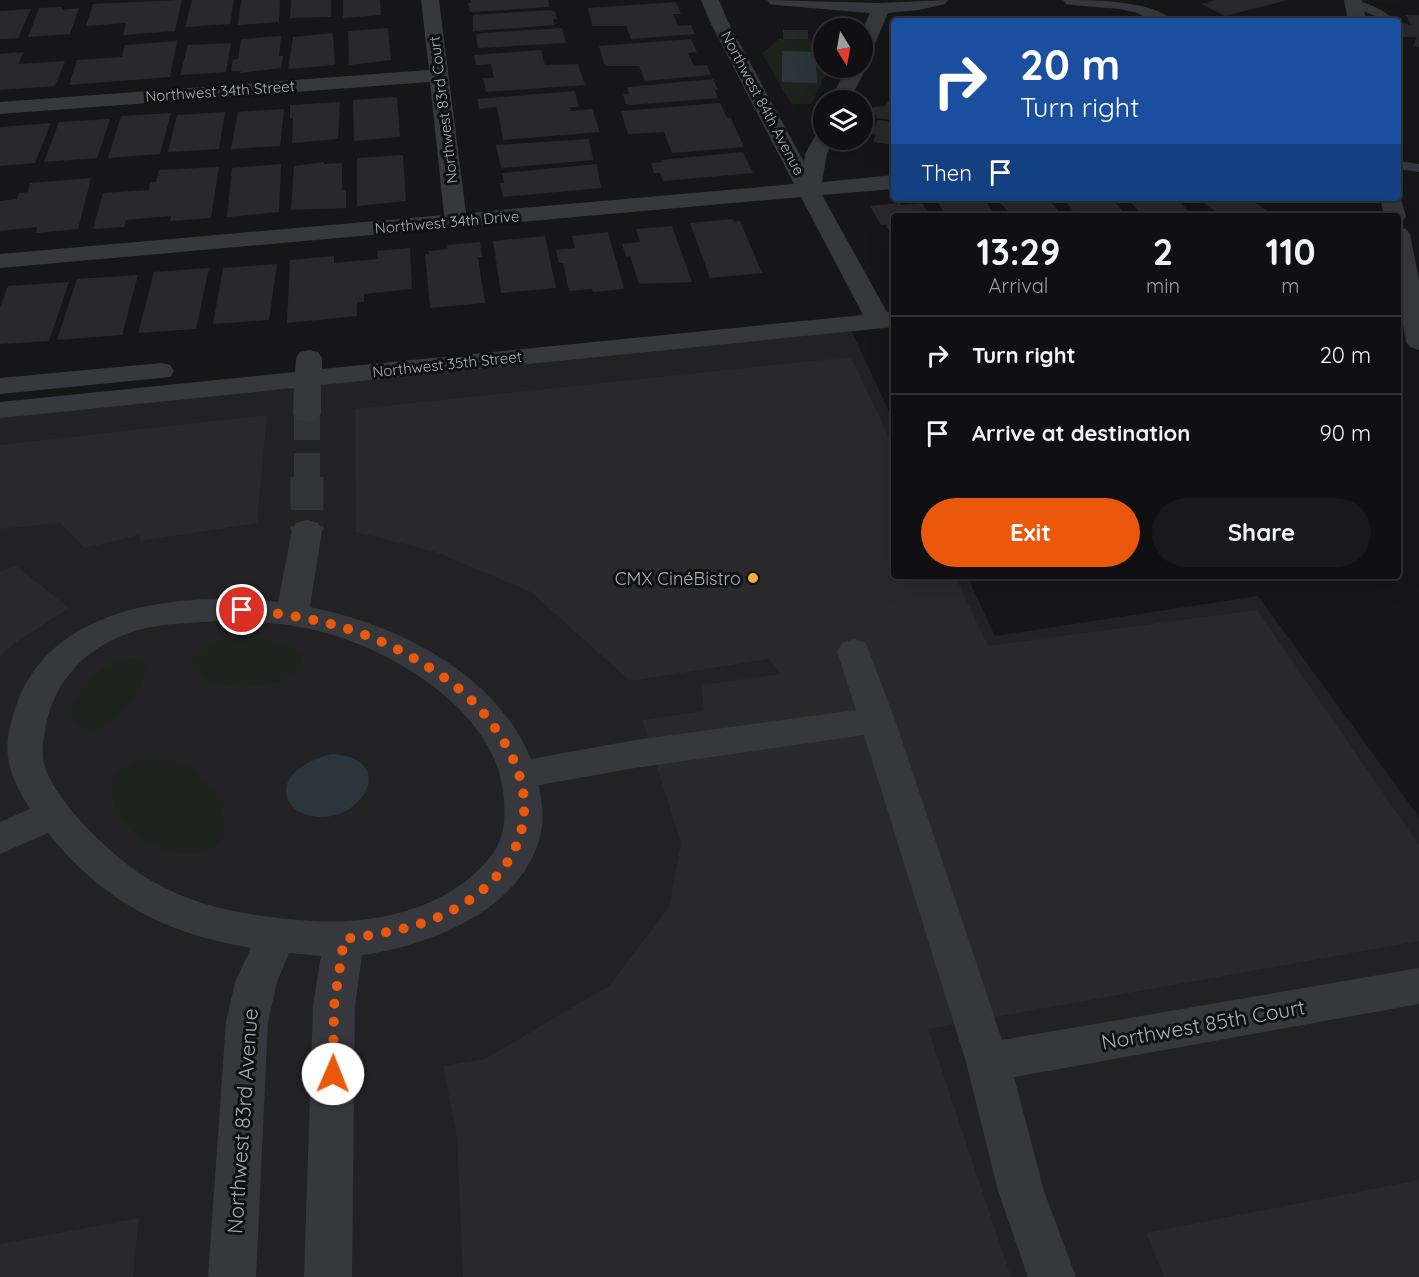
<!DOCTYPE html>
<html lang="en">
<head>
<meta charset="utf-8">
<style>
  body { margin:0; font-family:Quicksand,sans-serif; background:#19191b; color:#f1f3f6; height:100vh; display:flex; flex-direction:column; font-size:22px; white-space:nowrap }
  * { box-sizing:border-box; margin:0 }
  p { font-size:20px; color:#9c9d9f }
  .icon { flex:none; width:33px; height:33px; fill:none; stroke:currentColor; stroke-width:2; stroke-linecap:round; stroke-linejoin:round }
  .map { position:relative; flex:1; overflow:hidden }
  .details { position:absolute; left:891px; top:213px; width:510px; height:366px; display:flex; flex-direction:column; background:#101012; border-radius:6px; box-shadow:0 6px 24px #0002,0 0 0 2px #303032 }
  .details>* { flex:none }
  .guide { position:absolute; left:891px; top:18px; width:510px; height:183px; border-radius:6px; box-shadow:0 6px 24px #0002,0 0 0 2px #303032; background:#1a4fa0; color:#fff; overflow:hidden }
  .needle { width:39px; rotate:169deg }
  .tools { position:absolute; left:813px; top:18px; display:grid; gap:12px }
  .tools a { display:grid; place-items:center; width:60px; height:60px; border-radius:50%; background:#101012; box-shadow:0 6px 24px #0002,0 0 0 2px #303032; font-size:30px }
  .pin { position:absolute; display:grid; place-items:center; width:51px; height:51px; color:#fff; margin:-26px; border:3px solid #fff; border-radius:50%; box-shadow:0 2px 6px #0007 }
  .me { position:absolute; width:66px; margin:-33px; rotate:1deg; stroke-linejoin:round; filter:drop-shadow(0 0 4px #0008) }
  .turn { display:flex; align-items:center; gap:21px; height:126px; padding:0 30px; font-size:27px }
  .turn .icon { width:78px; height:78px; stroke-width:2.5 }
  .turn b { display:block; font-size:42px; line-height:51px }
  .then { display:flex; align-items:center; height:57px; padding:0 30px; background:#0003; gap:12px; font-size:22px }
  .eta { display:flex; justify-content:space-evenly; align-items:center; height:102px; text-align:center }
  .eta b { font-size:36px; font-weight:800; line-height:42px }
  .primary-button { display:flex; gap:12px; margin-top:auto; padding:12px 30px }
  .primary-button a { flex:1; height:69px; border-radius:36px; background:#ea580c; color:#fff; font-size:24px; font-weight:800; line-height:69px; text-align:center }
  .primary-button a+a { background:#19191b; color:#f1f3f6 }
  ul { padding:0; list-style:none }
  li { display:flex; align-items:center; gap:18px; height:78px; padding:0 30px; border-top:2px solid #303032 }
  li div { flex:1 }
  li b { display:block; font-size:22px }
  li em { font-style:normal }
  .map>svg:first-child { display:block }
  .built { fill:#222225 }
  .green { fill:#1c231d }
  .water { fill:#2c353c }
  .building { fill:#29292c }
  .lines { fill:none; stroke-linecap:round; stroke-linejoin:round }
  .minor-tunnel-far1 { stroke:#333438; stroke-width:26; stroke-dasharray:26 13; stroke-linecap:butt }
  .minor-tunnel { stroke:#333438; stroke-width:33; stroke-dasharray:33 16; stroke-linecap:butt }
  .service { fill:#37383d; fill-rule:evenodd }
  .minor { fill:#37383d; fill-rule:evenodd }
  .route { stroke:#ea580c; stroke-width:10; stroke-dasharray:0 18 }
  .poi-dot { fill:#f2b134; stroke:#111113; stroke-width:2 }
  .labels { text-anchor:middle; dominant-baseline:central; stroke-width:6; stroke-linejoin:round; paint-order:stroke }
  .far-street-label { font-size:15px; fill:#a8adb8; stroke:#111113 }
  .poi-label { font-size:18px; fill:#a8adb8; stroke:#111113; text-anchor:end }
  .near-street-label { font-size:21px; fill:#a8adb8; stroke:#111113 }
</style>
</head>
<body>
<div class="map">
<svg width="1419" height="1277" viewBox="0 0 1419 1277">
  <rect width="100%" height="100%" fill="#161618"/>
  <path class="built" d="M 851,330 L 894,422 L 894,576 L 967,576 L 995,636 L 1258,596 L 1419,817 L 1419,1277 L 0,1277 L 0,417 Z"/>
  <path class="green" d="M 779,39 L 808,39 L 823,48 L 824,68 L 829,68 L 811,104 L 791,104 L 762,53 Z
    M 251,637 L 271,640 L 300,652 C 310,690 220,695 202,676 C 199,673 197,667 195,664 C 202,638 228,639 251,637 Z
    M 141,657 L 147,660 C 145,685 135,700 116,716 C 111,720 103,728 96,729 C 91,730 82,727 77,726 L 70,711 C 87,680 103,659 141,657 Z
    M 137,760 L 170,760 L 196,770 C 197,780 208,784 214,792 C 224,804 223,821 225,835 C 219,841 211,851 204,852 C 167,861 117,833 111,794 C 110,788 113,781 115,776 Z"/>
  <path class="water" d="M 782,51 L 815,52 L 817,83 L 782,82 Z
    M 332,754 C 402,758 359,830 308,815 C 300,813 293,809 289,802 C 275,776 312,758 332,754 Z"/>
  <path class="building" d="M 178,0 L 182,0 L 175,31 L 123,35 L 126,23 L 86,26 L 93,4 Z
    M 192,0 L 234,0 L 230,24 L 185,27 Z
    M 241,0 L 280,0 L 279,22 L 238,25 Z
    M 291,0 L 331,0 L 331,17 L 290,18 Z
    M 343,0 L 380,0 L 381,15 L 343,18 Z
    M 471,0 L 548,0 L 549,7 L 470,12 L 468,3 L 471,3 Z
    M 1216,0 L 1285,0 L 1285,1 L 1225,16 L 1201,4 Z
    M 676,2 L 681,14 L 673,14 L 678,26 L 691,25 L 695,34 L 631,39 L 626,26 L 592,26 L 588,8 Z
    M 62,7 L 62,10 L 79,8 L 70,34 L 28,37 L 39,8 Z
    M 31,9 L 18,38 L 0,39 L 0,11 Z
    M 551,10 L 555,12 L 557,19 L 553,19 L 555,25 L 473,31 L 473,15 Z
    M 1406,15 L 1419,15 L 1419,47 L 1413,46 L 1417,37 L 1398,37 L 1398,22 L 1411,25 Z
    M 388,28 L 391,60 L 349,65 L 348,31 Z
    M 562,28 L 566,43 L 478,48 L 476,35 L 482,33 Z
    M 783,30 L 808,30 L 808,39 L 783,39 Z
    M 333,33 L 335,65 L 288,69 L 293,37 Z
    M 281,36 L 279,56 L 283,56 L 281,68 L 240,73 L 241,71 L 231,71 L 233,60 L 238,59 L 241,39 Z
    M 691,39 L 697,52 L 688,53 L 694,66 L 707,65 L 711,75 L 645,81 L 639,66 L 605,66 L 599,46 Z
    M 177,41 L 170,77 L 69,85 L 77,60 L 122,57 L 125,45 Z
    M 231,43 L 226,72 L 180,75 L 188,45 Z
    M 541,50 L 545,65 L 578,64 L 585,85 L 486,92 L 483,78 L 494,78 L 491,64 L 476,65 L 474,55 Z
    M 24,52 L 18,64 L 65,61 L 55,86 L 0,90 L 0,54 Z
    M 713,79 L 718,90 L 715,90 L 718,98 L 630,105 L 626,104 L 623,94 L 629,94 L 627,87 Z
    M 575,91 L 579,107 L 570,107 L 571,111 L 592,109 L 600,132 L 503,140 L 497,107 L 479,109 L 477,99 Z
    M 393,97 L 397,98 L 400,137 L 354,141 L 353,100 Z
    M 888,101 L 894,102 L 894,120 L 876,118 L 877,115 L 871,114 L 874,107 L 885,106 Z
    M 340,102 L 338,139 L 292,143 L 293,118 L 290,118 L 290,105 Z
    M 720,103 L 727,118 L 731,118 L 744,147 L 672,153 L 664,132 L 628,134 L 621,111 Z
    M 284,109 L 280,146 L 231,149 L 238,112 Z
    M 225,112 L 219,149 L 168,152 L 177,115 Z
    M 171,113 L 160,154 L 108,158 L 121,116 Z
    M 110,119 L 97,158 L 44,162 L 59,122 Z
    M 877,120 L 894,122 L 894,145 L 873,142 L 876,134 L 866,133 L 869,125 L 875,126 Z
    M 51,123 L 35,163 L 0,166 L 0,127 Z
    M 589,139 L 593,160 L 501,168 L 496,145 Z
    M 743,152 L 753,173 L 663,181 L 660,173 L 654,173 L 651,163 L 662,162 L 661,160 Z
    M 403,155 L 406,201 L 357,206 L 357,158 Z
    M 324,162 L 324,164 L 342,163 L 342,190 L 346,190 L 346,208 L 291,210 L 294,166 Z
    M 281,164 L 279,212 L 227,217 L 232,168 Z
    M 597,164 L 601,188 L 503,197 L 500,183 L 504,183 L 502,173 Z
    M 219,167 L 211,218 L 170,221 L 171,216 L 126,220 L 124,227 L 93,229 L 103,193 L 149,190 L 150,182 L 156,182 L 159,170 Z
    M 91,178 L 78,229 L 36,233 L 37,227 L 0,231 L 0,201 L 17,199 L 19,193 L 28,192 L 30,183 Z
    M 983,198 L 996,216 L 946,216 L 937,201 Z
    M 995,198 L 1048,198 L 1062,216 L 1013,216 Z
    M 1060,198 L 1112,198 L 1126,216 L 1077,216 L 1066,202 Z
    M 1127,198 L 1176,198 L 1193,216 L 1143,216 Z
    M 1197,198 L 1249,198 L 1274,216 L 1222,216 Z
    M 900,203 L 901,205 L 922,203 L 930,216 L 894,216 L 894,239 L 886,225 L 881,225 L 870,206 Z
    M 733,219 L 734,222 L 740,221 L 762,273 L 710,278 L 690,223 Z
    M 672,226 L 692,282 L 639,284 L 630,256 L 626,257 L 622,244 L 640,242 L 636,229 Z
    M 608,232 L 624,289 L 593,292 L 592,289 L 569,291 L 563,263 L 559,263 L 556,250 L 575,248 L 572,236 Z
    M 545,236 L 556,288 L 501,293 L 493,241 Z
    M 480,242 L 482,257 L 478,257 L 485,303 L 430,308 L 425,254 L 429,254 L 428,251 L 448,249 L 447,245 Z
    M 410,248 L 412,289 L 364,294 L 364,302 L 357,302 L 357,316 L 287,323 L 290,260 L 334,256 L 334,263 L 378,259 L 377,251 Z
    M 277,264 L 269,320 L 213,324 L 223,268 Z
    M 209,268 L 196,329 L 138,333 L 154,272 Z
    M 138,275 L 122,335 L 57,340 L 77,279 Z
    M 69,282 L 49,341 L 0,344 L 0,307 L 8,286 Z
    M 851,357 L 894,448 L 894,576 L 955,576 L 988,646 L 1257,610 L 1419,845 L 1419,941 L 928,1029 L 1011,1277 L 463,1277 L 457,1137 L 443,1066 L 485,1059 L 610,985 L 669,907 L 681,843 L 642,720 L 704,711 L 701,685 L 780,674 L 769,659 L 630,681 L 531,592 L 436,552 L 356,532 L 355,409 Z
    M 267,415 L 257,523 L 140,541 L 139,535 L 85,548 L 60,523 L 0,529 L 0,445 Z
    M 15,565 L 69,608 L 15,643 L 0,656 L 0,572 Z
    M 1419,1180 L 1419,1277 L 1164,1277 L 1146,1233 Z
    M 139,1218 L 133,1277 L 0,1277 L 0,1244 Z"/>
  <g class="lines">
    <path class="minor-tunnel-far1" d="M 307,414 L 307,479"/>
    <path class="minor-tunnel" d="M 307,477 L 307,530"/>
    <path class="service" d="M 1351,1 C 1365,0 1386,11 1396,21 C 1381,21 1365,11 1351,5 Z
      M 1398,161 L 1419,164 L 1419,172 L 1398,169 Z"/>
    <path class="minor" d="M 421,0 L 439,0 L 466,213 L 794,184 L 710,22 L 701,0 L 719,0 L 728,22 L 804,162 L 805,154 L 817,133 L 824,131 L 824,140 L 833,140 L 827,154 L 822,182 L 894,175 L 894,189 L 822,195 L 887,312 L 894,311 L 894,327 L 321,385 L 321,414 L 317,420 L 307,422 L 297,420 L 293,414 L 294,388 L 0,418 L 0,402 L 295,372 L 296,358 L 300,352 L 309,350 L 318,352 L 322,358 L 322,369 L 863,315 L 801,197 L 0,268 L 0,254 L 444,215 L 430,82 L 0,114 L 0,102 L 429,70 Z
      M 767,0 L 878,3 L 948,0 L 945,4 L 919,10 L 888,13 L 871,53 L 869,57 L 862,58 L 862,31 L 870,13 L 776,5 L 770,4 Z
      M 1063,0 C 1093,0 1153,0 1173,21 L 1152,21 L 1137,13 L 1120,9 L 1072,5 L 1066,4 Z
      M 1344,0 L 1362,0 L 1366,21 L 1348,21 Z
      M 863,64 L 866,68 L 850,100 L 830,100 L 847,68 L 862,68 Z
      M 1399,193 L 1406,216 L 1403,221 L 1398,222 L 1398,216 L 1384,216 L 1380,198 L 1398,198 Z
      M 1398,227 L 1406,229 L 1410,234 L 1419,280 L 1419,350 L 1410,347 L 1406,342 L 1398,297 Z
      M 161,363 L 170,365 L 174,371 L 170,377 L 0,394 L 0,378 Z
      M 307,520 L 318,523 L 322,530 L 310,607 C 396,624 496,673 531,759 L 635,740 L 856,710 L 837,651 L 842,643 L 854,639 L 866,643 L 895,720 L 1002,1040 L 1419,968 L 1419,1004 L 1014,1077 L 1044,1191 L 1076,1277 L 1028,1277 L 998,1191 L 966,1062 L 864,735 L 635,768 L 539,785 C 541,799 544,813 542,827 C 529,907 433,945 362,955 L 355,1006 L 352,1277 L 304,1277 L 313,1006 L 321,956 L 289,953 L 277,982 L 268,1022 L 256,1277 L 208,1277 L 226,1022 L 235,982 L 251,948 C 164,933 104,902 48,833 L 0,854 L 0,822 L 30,809 C 6,770 1,750 16,706 C 52,602 185,592 278,602 L 292,530 L 296,523 ZM 217,621 C 253,621 291,623 326,633 C 396,652 494,712 503,791 C 506,816 506,839 488,860 C 445,910 374,925 310,921 C 256,917 199,909 152,881 C 118,862 57,805 45,767 C 41,756 43,743 45,731 C 53,679 88,645 138,630 C 164,623 191,623 217,621 Z"/>
  </g>
  <g class="lines">
    <path class="route" d="M 242,610 C 317,616 376,631 439,674 C 468,693 493,720 509,751 C 550,827 503,894 428,921 C 401,931 372,935 344,939 L 334,1006 L 333,1074"/>
  </g>
  <circle class="poi-dot" cx="753" cy="578" r="6"/>
  <g class="labels">
    <g class="far-street-label">
      <text transform="translate(220 91) rotate(-4)">Northwest 34th Street</text>
      <text transform="translate(763 103) rotate(62)">Northwest 84th Avenue</text>
      <text transform="translate(443 110) rotate(-97)">Northwest 83rd Court</text>
      <text transform="translate(447 222) rotate(-5)">Northwest 34th Drive</text>
      <text transform="translate(447 364) rotate(-6)">Northwest 35th Street</text>
    </g>
    <g class="poi-label">
      <text x="741" y="578">CMX CinéBistro</text>
    </g>
    <g class="near-street-label">
      <text transform="translate(1203 1024) rotate(-10)">Northwest 85th Court</text>
      <text transform="translate(242 1121) rotate(-86)">Northwest 83rd Avenue</text>
    </g>
  </g>
</svg>
<div class="tools">
<a><svg class="needle" viewBox="-14 -14 28 28"><path d="M0-13l5 13h-10z" fill="#e53935"/><path d="M0 13l5-13h-10z" fill="#9c9d9f"/></svg></a>
<a><svg class="icon" aria-label="layers" viewBox="0 0 24 24"><path d="M12 4l9 5-9 5-9-5zM3 14l9 5 9-5"/></svg></a>
</div>
<div class="pin" style="left:242px;top:610px;background:#d93025"><svg class="icon" aria-label="arrive" viewBox="0 0 24 24"><path d="M6 21V4h12l-3 4 3 4H6"/></svg></div>
<svg class="me" style="left:333px;top:1074px" viewBox="-20 -20 40 40"><circle r="19" fill="#fff"/><path d="M0-13L10 11 0 6-10 11z" fill="#ea580c"/></svg>
<div class="guide">
<div class="turn"><svg class="icon" aria-label="right" viewBox="0 0 24 24"><path d="M7 20v-9h11M14 6l5 5-5 5"/></svg><div><b>20 m</b>Turn right</div></div>
<div class="then">Then<svg class="icon" aria-label="arrive" viewBox="0 0 24 24"><path d="M6 21V4h12l-3 4 3 4H6"/></svg></div>
</div>
<section class="details">
<div class="eta">
<div><b>13:29</b><p>Arrival</p></div>
<div><b>2</b><p>min</p></div>
<div><b>110</b><p>m</p></div>
</div>
<ul>
<li><svg class="icon" aria-label="right" viewBox="0 0 24 24"><path d="M7 20v-9h11M14 6l5 5-5 5"/></svg><div><b>Turn right</b></div><em>20 m</em></li>
<li><svg class="icon" aria-label="arrive" viewBox="0 0 24 24"><path d="M6 21V4h12l-3 4 3 4H6"/></svg><div><b>Arrive at destination</b></div><em>90 m</em></li>
</ul>
<div class="primary-button"><a>Exit</a><a>Share</a></div>
</section>
</div>
</body>
</html>
